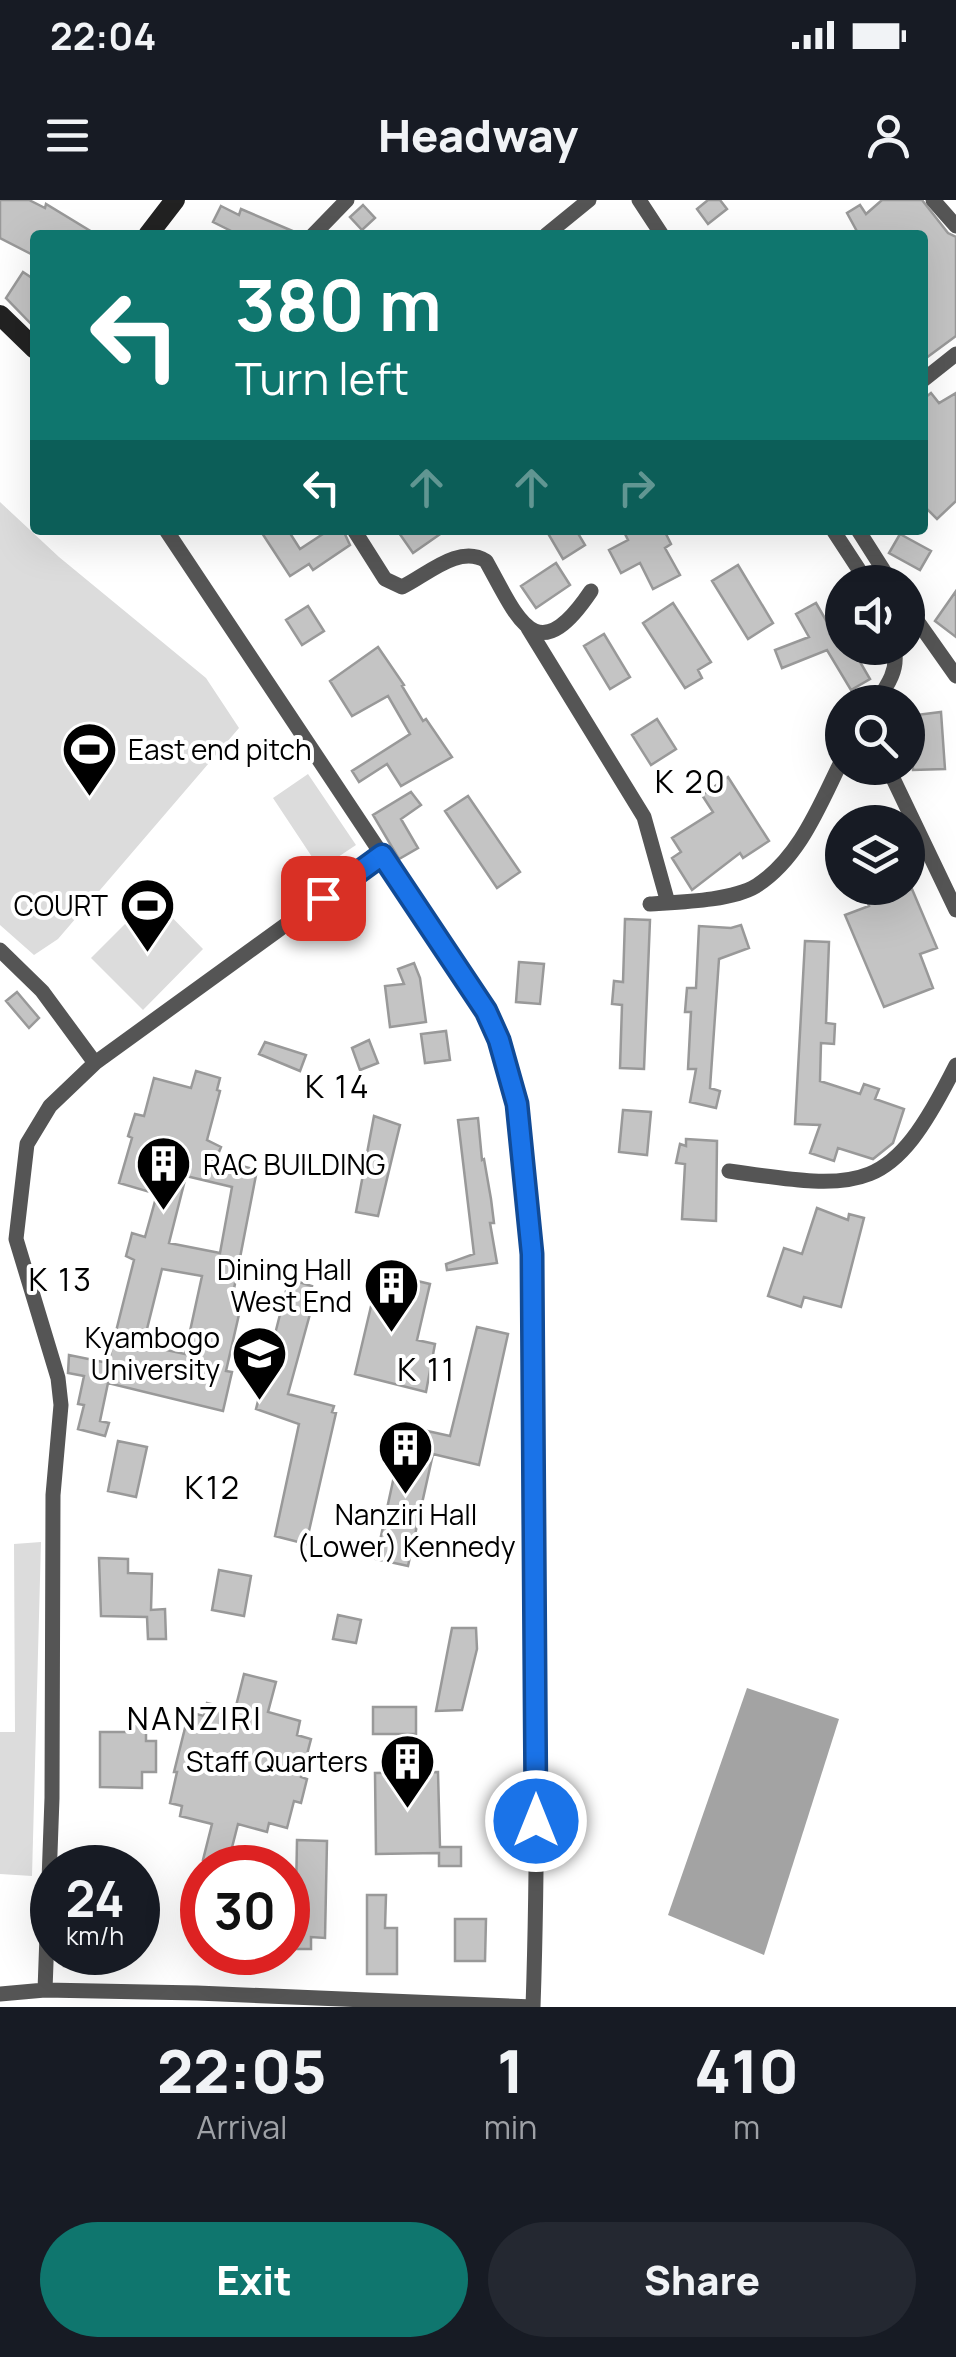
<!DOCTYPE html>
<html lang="en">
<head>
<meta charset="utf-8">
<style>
  body { margin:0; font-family:Manrope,sans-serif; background:#242831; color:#f1f3f6; height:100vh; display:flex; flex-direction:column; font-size:38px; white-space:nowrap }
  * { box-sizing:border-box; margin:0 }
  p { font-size:32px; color:#9ea1a6 }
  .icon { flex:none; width:55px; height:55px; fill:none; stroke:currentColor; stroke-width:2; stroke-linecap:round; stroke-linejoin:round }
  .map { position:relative; height:1807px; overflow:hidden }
  .drawer { display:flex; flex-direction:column; background:#171b24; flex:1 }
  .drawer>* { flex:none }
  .hud { position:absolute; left:30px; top:30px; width:898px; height:305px; border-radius:10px; box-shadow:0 10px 40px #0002; background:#0f766e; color:#fff; overflow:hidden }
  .fabs { position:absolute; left:825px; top:365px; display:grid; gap:20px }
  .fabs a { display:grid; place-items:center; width:100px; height:100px; border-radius:50%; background:#171b24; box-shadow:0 10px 40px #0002; font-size:50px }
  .speed { position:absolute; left:30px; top:1645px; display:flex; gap:20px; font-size:50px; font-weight:700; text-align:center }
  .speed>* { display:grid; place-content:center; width:130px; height:130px; border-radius:50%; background:#171b24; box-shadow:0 10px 40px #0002; line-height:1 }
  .speed small { font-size:25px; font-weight:400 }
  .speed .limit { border:15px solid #d22; background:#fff; color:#111 }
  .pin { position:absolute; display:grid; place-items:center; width:85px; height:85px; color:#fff; margin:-42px; border-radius:20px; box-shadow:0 5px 15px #0006 }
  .me { position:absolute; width:110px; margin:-55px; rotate:0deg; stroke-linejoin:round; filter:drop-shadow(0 0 8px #0008) }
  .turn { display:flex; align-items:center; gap:35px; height:210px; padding:0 40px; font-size:45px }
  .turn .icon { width:130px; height:130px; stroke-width:2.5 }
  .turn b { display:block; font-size:70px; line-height:85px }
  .lanes { display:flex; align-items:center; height:95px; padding:0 40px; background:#0003; justify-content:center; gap:50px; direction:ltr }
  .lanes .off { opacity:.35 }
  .eta { display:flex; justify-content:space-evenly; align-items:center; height:170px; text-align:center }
  .eta b { font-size:60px; font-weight:800; line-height:70px }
  .button { display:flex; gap:20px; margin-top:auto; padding:20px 40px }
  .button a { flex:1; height:115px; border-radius:60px; background:#0f766e; color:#fff; font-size:40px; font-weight:800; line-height:115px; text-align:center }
  .button a+a { background:#242831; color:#f1f3f6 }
  .status { display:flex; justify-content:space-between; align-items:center; height:70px; padding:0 50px; background:#171b24; direction:ltr }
  .status svg { height:28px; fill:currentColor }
  header { display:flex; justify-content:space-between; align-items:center; height:130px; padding:0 40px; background:#171b24; font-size:45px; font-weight:800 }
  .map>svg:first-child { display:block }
  .green { fill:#dcdcdc }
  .water { fill:#a3a3a3 }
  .building { fill:#c4c4c4; stroke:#999; stroke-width:2.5; fill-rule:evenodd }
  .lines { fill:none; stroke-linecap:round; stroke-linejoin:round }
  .street { stroke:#555; stroke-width:15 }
  .secondary { stroke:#222; stroke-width:20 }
  .route-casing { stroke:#114b97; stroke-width:25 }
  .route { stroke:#1a73e8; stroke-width:18 }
  .labels { text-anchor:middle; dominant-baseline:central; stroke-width:8; stroke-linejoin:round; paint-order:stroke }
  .poi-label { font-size:28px; fill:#000; stroke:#fff; text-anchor:end }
  .quarter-label { font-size:32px; letter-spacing:2.5px; fill:#000; stroke:#fff }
</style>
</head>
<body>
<div class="status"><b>22:04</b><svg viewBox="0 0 49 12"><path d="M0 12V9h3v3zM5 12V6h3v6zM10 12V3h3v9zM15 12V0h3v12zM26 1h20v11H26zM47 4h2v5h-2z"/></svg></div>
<header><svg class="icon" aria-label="menu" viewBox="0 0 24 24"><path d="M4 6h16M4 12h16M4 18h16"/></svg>Headway<svg class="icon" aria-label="person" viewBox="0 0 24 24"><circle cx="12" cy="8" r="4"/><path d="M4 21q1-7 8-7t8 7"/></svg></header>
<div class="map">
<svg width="956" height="1807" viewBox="0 0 956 1807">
  <rect width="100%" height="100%" fill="#fff"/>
  <path class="green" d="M 0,302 L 59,357 L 206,478 L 239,528 L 58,739 L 34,755 L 0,725 Z
    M 308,574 L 356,645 L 320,669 L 273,598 Z
    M 152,697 L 203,749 L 143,810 L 91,758 Z
    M 41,1342 L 32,1676 L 0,1674 L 0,1532 L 15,1532 L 14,1344 Z"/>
  <path class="water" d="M 747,1488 L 839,1519 L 764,1755 L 668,1715 Z"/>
  <path class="building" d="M 0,0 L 29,0 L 45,8 L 46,4 L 97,35 L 35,35 L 35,56 L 0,38 Z
    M 708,0 L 720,0 L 727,9 L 708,24 L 697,9 Z
    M 882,0 L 922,0 L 948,33 L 956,37 L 956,136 L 922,161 L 922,35 L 859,35 L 847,13 L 860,5 L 866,14 Z
    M 363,5 L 375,18 L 362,30 L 350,17 Z
    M 221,6 L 239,15 L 241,9 L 302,35 L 231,35 L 233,32 L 213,22 Z
    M 23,72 L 35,80 L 35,128 L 6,98 Z
    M 931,193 L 939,203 L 956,193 L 956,301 L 937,319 L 922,304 L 922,200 Z
    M 260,330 L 288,330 L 300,349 L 329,330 L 343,330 L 350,345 L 313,370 L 309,364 L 290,376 Z
    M 397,330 L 446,330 L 413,353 Z
    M 546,330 L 576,330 L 585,345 L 563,359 Z
    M 623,330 L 664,330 L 671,344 L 665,348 L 680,375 L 653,389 L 640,363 L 621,373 L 609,350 L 628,340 Z
    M 900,334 L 931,351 L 920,370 L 889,353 Z
    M 556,363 L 570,385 L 536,408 L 521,386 Z
    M 738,365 L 773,423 L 748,439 L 712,381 Z
    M 956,391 L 956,437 L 935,421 Z
    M 673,403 L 711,462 L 698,470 L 702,478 L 685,488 L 643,423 Z
    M 816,403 L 842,448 L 852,448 L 870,479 L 851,490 L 827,450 L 782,468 L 775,450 L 809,437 L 796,414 Z
    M 308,406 L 324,431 L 302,445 L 286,420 Z
    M 604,434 L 630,477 L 610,489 L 584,446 Z
    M 378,447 L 404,485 L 402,486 L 423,521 L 426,519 L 452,557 L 401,586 L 387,564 L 359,582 L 352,571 L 410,534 L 388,496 L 352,516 L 330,481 Z
    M 941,512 L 945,569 L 913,570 L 912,543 L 908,543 L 908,516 Z
    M 657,519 L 676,549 L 651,565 L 632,535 Z
    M 728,577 L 769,641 L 743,658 L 740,653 L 692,690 L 672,658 L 681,652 L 672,638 L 713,612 L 702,595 Z
    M 411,592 L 421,605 L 401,619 L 418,648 L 399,659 L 373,615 Z
    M 468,596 L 520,672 L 497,688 L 445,611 Z
    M 878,688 L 887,688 L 890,697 L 912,689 L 937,748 L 920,754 L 933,788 L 884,807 L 845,715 L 869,706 L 864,693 Z
    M 625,719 L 650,720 L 644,869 L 620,868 L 622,805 L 612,804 L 614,781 L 623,782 Z
    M 741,725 L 749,748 L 719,759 L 710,888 L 720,891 L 716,908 L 690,902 L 696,869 L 688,869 L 691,812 L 685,812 L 687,788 L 696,788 L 699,726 L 731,728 Z
    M 805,741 L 829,742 L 826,823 L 835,824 L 834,844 L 821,843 L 820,881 L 860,894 L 864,884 L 879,889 L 875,899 L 904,909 L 893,943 L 873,959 L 838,948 L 834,961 L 810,953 L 820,925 L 795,924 Z
    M 519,762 L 544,764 L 540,804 L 516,802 Z
    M 414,763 L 420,778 L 426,822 L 390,827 L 385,786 L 404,784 L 398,769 Z
    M 17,792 L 39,818 L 29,828 L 6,801 Z
    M 446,831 L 450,860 L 425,863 L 421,834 Z
    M 369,840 L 378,863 L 360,870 L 352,848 Z
    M 265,842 L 306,855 L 300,871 L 259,854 Z
    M 196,871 L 220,878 L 217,890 L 220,891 L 207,940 L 221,947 L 216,959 L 257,970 L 233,1094 L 243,1097 L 226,1171 L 232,1172 L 223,1211 L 108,1183 L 100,1221 L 109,1223 L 105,1236 L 78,1229 L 84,1205 L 78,1204 L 84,1176 L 68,1173 L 69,1155 L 108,1163 L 134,1060 L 126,1056 L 130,1041 L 132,1033 L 145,1037 L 157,994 L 119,983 L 132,938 L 128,936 L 135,914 L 144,916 L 154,878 L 191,888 ZM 186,976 L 232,987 L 220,1053 L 169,1043 ZM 162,1069 L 202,1076 L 185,1154 L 143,1145 Z
    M 623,910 L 651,912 L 647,955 L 619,952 Z
    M 374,916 L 400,925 L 378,1016 L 356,1012 Z
    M 478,918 L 482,960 L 484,959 L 491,999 L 494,1023 L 490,1023 L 497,1063 L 447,1070 L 446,1064 L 474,1054 L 458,920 Z
    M 686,939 L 717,941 L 716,1021 L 682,1019 L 685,964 L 676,963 L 680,944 L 686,946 Z
    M 817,1008 L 848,1020 L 849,1014 L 864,1018 L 841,1107 L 804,1097 L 801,1107 L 768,1096 L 784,1048 L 802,1054 Z
    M 381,1064 L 394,1068 L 392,1075 L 430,1084 L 417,1140 L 435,1144 L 426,1192 L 355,1174 Z
    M 289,1079 L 312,1086 L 305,1113 L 310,1114 L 288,1194 L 334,1206 L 332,1212 L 336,1213 L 306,1344 L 275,1336 L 299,1224 L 256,1209 Z
    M 477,1127 L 508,1134 L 479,1265 L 433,1254 L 408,1366 L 376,1359 L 405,1226 L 450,1236 Z
    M 118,1241 L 147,1247 L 136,1297 L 108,1291 Z
    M 99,1358 L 128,1359 L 128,1373 L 152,1374 L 151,1410 L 165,1409 L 166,1439 L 148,1439 L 147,1417 L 101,1416 Z
    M 219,1370 L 251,1376 L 244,1416 L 212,1410 Z
    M 338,1415 L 361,1420 L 356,1443 L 333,1439 Z
    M 452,1428 L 476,1428 L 477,1449 L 462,1510 L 436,1511 Z
    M 244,1474 L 276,1482 L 268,1512 L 300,1521 L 297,1535 L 311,1539 L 301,1577 L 307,1579 L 301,1603 L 294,1601 L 287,1628 L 269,1623 L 267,1632 L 238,1624 L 227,1667 L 203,1660 L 212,1624 L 180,1616 L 182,1606 L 170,1603 L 177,1572 L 174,1572 L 189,1512 L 204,1516 L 207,1503 L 235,1510 Z
    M 373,1507 L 416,1507 L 416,1534 L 373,1534 Z
    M 128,1517 L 146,1517 L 146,1541 L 156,1541 L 156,1572 L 142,1572 L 142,1588 L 100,1587 L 100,1532 L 128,1532 Z
    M 438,1572 L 440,1647 L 461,1647 L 461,1666 L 439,1666 L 439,1653 L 376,1654 L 375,1573 Z
    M 297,1640 L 327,1641 L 325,1738 L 311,1737 L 311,1749 L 295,1749 Z
    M 367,1695 L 386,1695 L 385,1728 L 397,1728 L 397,1774 L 367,1774 Z
    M 455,1719 L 486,1719 L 485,1761 L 455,1761 Z
    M 65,1752 L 78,1752 L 77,1766 L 64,1766 Z"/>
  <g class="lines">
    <path class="street" d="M 639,0 L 662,35
      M 933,0 L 956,26
      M 313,35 L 347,0
      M 546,35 L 589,0
      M 922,181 L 956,154
      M 166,330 L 486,811 C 548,946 533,1136 534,1283 C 536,1458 539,1632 533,1807
      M 354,330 L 385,379 L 402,387 C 427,375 459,344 486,361 C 518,418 536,473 591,391
      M 833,330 L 867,382
      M 858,330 L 891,382
      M 908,408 L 956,476
      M 528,428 L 644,617 L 668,703
      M 876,502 C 888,485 899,469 894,448
      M 888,568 L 956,710
      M 650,704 C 679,702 731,701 756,686 C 800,658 820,604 842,560
      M 0,750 L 42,791 L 95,863
      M 729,971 C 866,991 891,994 956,865
      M 45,1790 L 52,1598 L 53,1295 L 61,1205 L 58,1178 L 16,1039 L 27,944 L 50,906 L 95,863 L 382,655
      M 0,1794 L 45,1790 L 197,1793 L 533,1807"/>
    <path class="secondary" d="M 148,35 L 175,0
      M 0,115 L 35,149"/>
  </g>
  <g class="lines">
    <defs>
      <path id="route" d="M 323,698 L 382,655 L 486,811 L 499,840 L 517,904 L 532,1054 L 536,1621"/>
    </defs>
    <use href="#route" class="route-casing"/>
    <use href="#route" class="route"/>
  </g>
  <defs>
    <symbol id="stadium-pin" viewBox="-11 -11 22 30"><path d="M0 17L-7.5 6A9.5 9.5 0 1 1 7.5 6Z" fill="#000" stroke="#fff"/><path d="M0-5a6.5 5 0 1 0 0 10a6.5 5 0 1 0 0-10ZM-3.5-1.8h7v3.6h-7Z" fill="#fff"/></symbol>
    <symbol id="building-pin" viewBox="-11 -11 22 30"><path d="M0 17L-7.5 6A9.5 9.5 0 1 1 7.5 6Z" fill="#000" stroke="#fff"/><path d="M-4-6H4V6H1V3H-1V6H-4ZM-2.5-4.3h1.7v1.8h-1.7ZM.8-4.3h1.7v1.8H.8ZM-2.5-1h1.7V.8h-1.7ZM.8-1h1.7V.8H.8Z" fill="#fff"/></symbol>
    <symbol id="university-pin" viewBox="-11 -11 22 30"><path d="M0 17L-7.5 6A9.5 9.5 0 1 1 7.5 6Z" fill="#000" stroke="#fff"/><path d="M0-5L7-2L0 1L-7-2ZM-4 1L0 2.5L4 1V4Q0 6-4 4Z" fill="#fff"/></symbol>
  </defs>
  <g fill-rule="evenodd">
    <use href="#stadium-pin" x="58" y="518" width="63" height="86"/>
    <use href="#stadium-pin" x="116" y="674" width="63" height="86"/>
    <use href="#building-pin" x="132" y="932" width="63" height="86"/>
    <use href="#building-pin" x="360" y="1054" width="63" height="86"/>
    <use href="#university-pin" x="228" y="1122" width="63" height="86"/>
    <use href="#building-pin" x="374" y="1216" width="63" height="86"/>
    <use href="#building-pin" x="376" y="1530" width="63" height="86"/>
  </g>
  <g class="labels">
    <g class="poi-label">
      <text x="128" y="549" text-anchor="start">East end pitch</text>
      <text x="108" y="705">COURT</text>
      <text x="203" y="964" text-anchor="start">RAC BUILDING</text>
      <text x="352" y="1069">Dining Hall<tspan x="352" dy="32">West End</tspan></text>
      <text x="220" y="1137">Kyambogo<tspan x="220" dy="32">University</tspan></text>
      <text x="406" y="1314" text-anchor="middle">Nanziri Hall<tspan x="406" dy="32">(Lower) Kennedy</tspan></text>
      <text x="368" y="1561">Staff Quarters</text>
    </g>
    <g class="quarter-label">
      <text x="691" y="581">K 20</text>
      <text x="338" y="886">K 14</text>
      <text x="61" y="1079">K 13</text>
      <text x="427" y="1169">K 11</text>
      <text x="213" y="1287">K12</text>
      <text x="195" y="1518">NANZIRI</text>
    </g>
  </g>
</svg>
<div class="fabs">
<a><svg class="icon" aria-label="sound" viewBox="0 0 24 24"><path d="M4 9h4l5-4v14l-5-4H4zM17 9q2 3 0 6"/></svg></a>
<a><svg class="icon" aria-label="search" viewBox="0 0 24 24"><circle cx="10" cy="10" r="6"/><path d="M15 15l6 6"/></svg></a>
<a><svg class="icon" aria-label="layers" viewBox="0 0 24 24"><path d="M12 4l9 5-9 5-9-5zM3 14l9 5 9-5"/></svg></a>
</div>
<div class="speed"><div>24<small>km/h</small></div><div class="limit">30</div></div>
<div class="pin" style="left:323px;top:698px;background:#d93025"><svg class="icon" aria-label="arrive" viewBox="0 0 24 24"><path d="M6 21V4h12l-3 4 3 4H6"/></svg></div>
<svg class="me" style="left:536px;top:1621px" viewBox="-20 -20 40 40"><circle r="17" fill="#1a73e8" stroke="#fff" stroke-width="3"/><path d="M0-11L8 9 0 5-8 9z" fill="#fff"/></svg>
<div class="hud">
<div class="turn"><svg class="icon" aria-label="left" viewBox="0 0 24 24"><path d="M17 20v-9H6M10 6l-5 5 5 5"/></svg><div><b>380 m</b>Turn left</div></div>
<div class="lanes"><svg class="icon" aria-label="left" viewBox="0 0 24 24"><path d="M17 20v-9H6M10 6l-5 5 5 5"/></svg><svg class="icon off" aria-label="ahead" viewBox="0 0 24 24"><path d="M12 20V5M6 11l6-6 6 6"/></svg><svg class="icon off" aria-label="ahead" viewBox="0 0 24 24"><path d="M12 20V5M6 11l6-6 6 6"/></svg><svg class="icon off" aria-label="right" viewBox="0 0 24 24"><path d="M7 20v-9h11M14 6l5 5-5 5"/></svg></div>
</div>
</div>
<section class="drawer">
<div class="eta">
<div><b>22:05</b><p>Arrival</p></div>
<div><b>1</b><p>min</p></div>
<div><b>410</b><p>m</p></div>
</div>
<div class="button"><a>Exit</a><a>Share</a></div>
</section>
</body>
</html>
